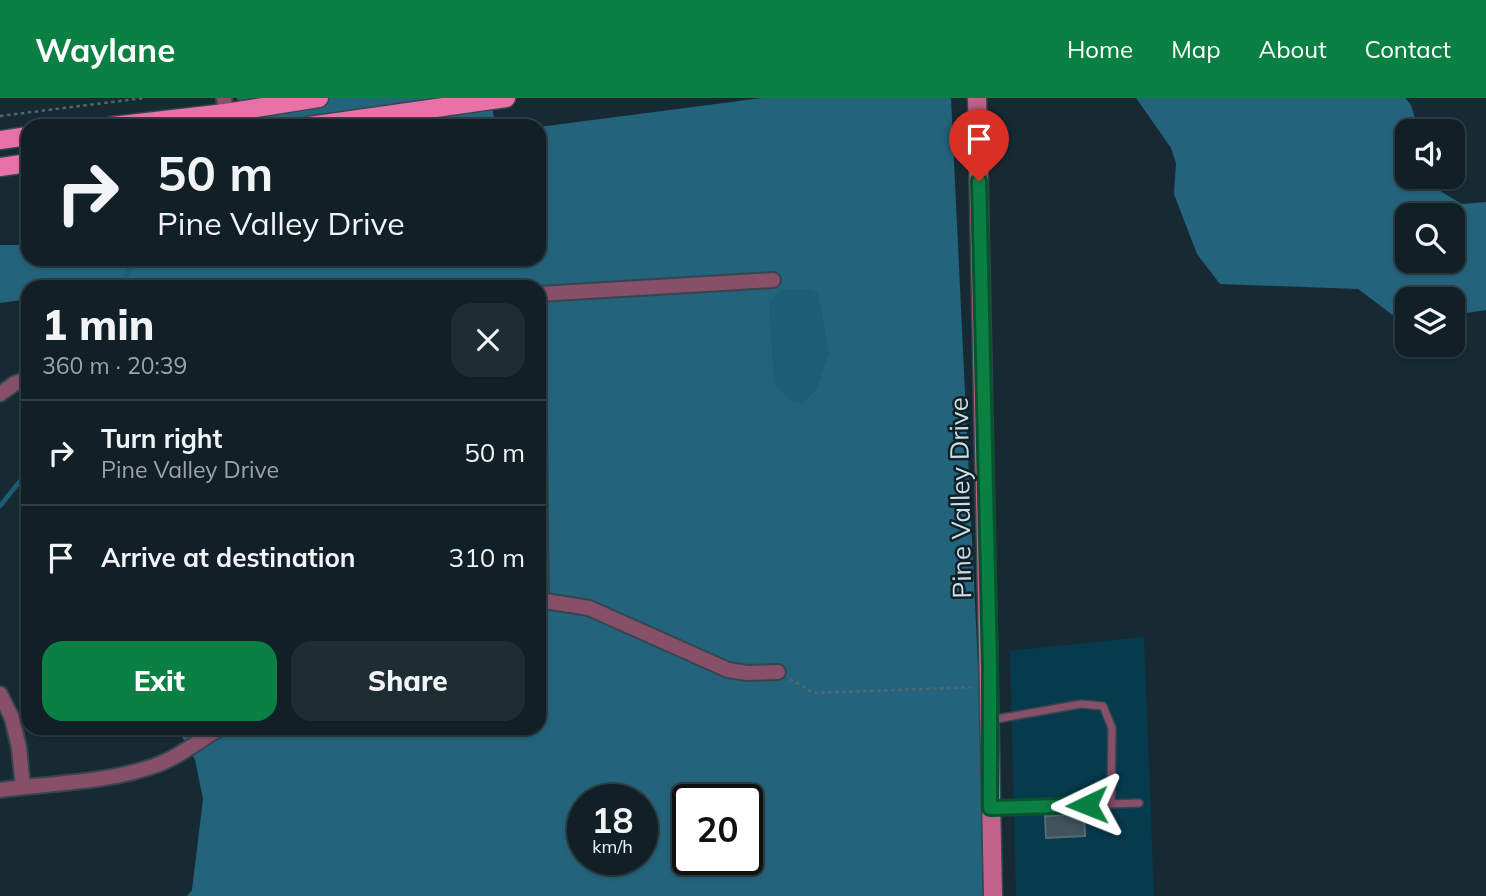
<!DOCTYPE html>
<html lang="en">
<head>
<meta charset="utf-8">
<style>
  body { margin:0; font-family:Mulish,sans-serif; background:#1e2d32; color:#f1f3f6; height:100vh; display:flex; flex-direction:column; font-size:26px; white-space:nowrap }
  * { box-sizing:border-box; margin:0 }
  p { font-size:23px; color:#9ca3a7 }
  .icon { flex:none; width:38px; height:38px; fill:none; stroke:currentColor; stroke-width:2; stroke-linecap:round; stroke-linejoin:round }
  .map { position:relative; flex:1; overflow:hidden }
  .panel { position:absolute; left:21px; top:182px; width:525px; height:455px; display:flex; flex-direction:column; background:#112026; border-radius:21px; box-shadow:0 2px 5px #0004,0 0 0 2px #303e43 }
  .panel>* { flex:none }
  .guide { position:absolute; left:21px; top:21px; width:525px; height:147px; border-radius:21px; box-shadow:0 2px 5px #0004,0 0 0 2px #303e43; background:#112026; color:#f1f3f6; overflow:hidden }
  .fabs { position:absolute; left:1395px; top:21px; display:grid; gap:14px }
  .fabs a { display:grid; place-items:center; width:70px; height:70px; border-radius:14px; background:#112026; box-shadow:0 2px 5px #0004,0 0 0 2px #303e43; font-size:35px }
  .speed { position:absolute; left:567px; top:686px; display:flex; gap:14px; font-size:35px; font-weight:700; text-align:center }
  .speed>* { display:grid; place-content:center; width:91px; height:91px; border-radius:50%; background:#112026; box-shadow:0 2px 5px #0004,0 0 0 2px #303e43; line-height:1 }
  .speed small { font-size:18px; font-weight:400 }
  .speed .limit { border:4px solid #111; border-radius:10px; background:#fff; color:#111 }
  .pin { position:absolute; display:grid; place-items:center; width:60px; height:60px; color:#fff; margin:-72px -30px; border-radius:50% 50% 50% 0; rotate:-45deg; box-shadow:0 0 7px #0007 }
  .pin .icon { rotate:45deg }
  .me { position:absolute; width:77px; margin:-38px; rotate:268deg; stroke-linejoin:round; filter:drop-shadow(0 0 5px #0008) }
  .turn { display:flex; align-items:center; gap:24px; height:147px; padding:0 21px; font-size:32px }
  .turn .icon { width:91px; height:91px; stroke-width:2.5 }
  .turn b { display:block; font-size:49px; line-height:60px }
  .round { display:grid; place-items:center; flex:none; width:74px; height:74px; border-radius:21px; background:#1e2d32 }
  .headline { display:flex; align-items:center; justify-content:space-between; height:119px; padding:0 21px }
  h1 { font-size:42px; font-weight:800; line-height:52px }
  .action { display:flex; gap:14px; margin-top:auto; padding:14px 21px }
  .action a { flex:1; height:80px; border-radius:21px; background:#0b8043; color:#fff; font-size:28px; font-weight:800; line-height:80px; text-align:center }
  .action a+a { background:#1e2d32; color:#f1f3f6 }
  ul { padding:0; list-style:none }
  li { display:flex; align-items:center; gap:21px; height:105px; padding:0 21px; border-top:2px solid #303e43 }
  li div { flex:1 }
  li b { display:block; font-size:26px }
  li em { font-style:normal }
  header { display:flex; align-items:center; gap:42px; box-sizing:border-box; height:98px; padding:0 35px; background:#0b8043; color:#fff }
  header strong { font-size:33px }
  nav { display:flex; gap:38px; margin-inline-start:auto; font-size:24px }
  .map>svg:first-child { display:block }
  .green { fill:#063b4e }
  .forest { fill:#24637c; fill-rule:evenodd }
  .water { fill:#1d5d76 }
  .lines { fill:none; stroke-linecap:round; stroke-linejoin:round }
  .stream { stroke:#1d5d76; stroke-width:4.5 }
  .building { fill:#40545e; stroke:#566b75; stroke-width:2 }
  .lane-casing { stroke:#35464f; stroke-width:10 }
  .street-casing { stroke:#35464f; stroke-width:18 }
  .secondary-casing { stroke:#35464f; stroke-width:21 }
  .primary-casing { stroke:#35464f; stroke-width:21 }
  .path { stroke:#55656d; stroke-width:2.5; stroke-dasharray:3.5 3.5; stroke-linecap:butt }
  .lane { stroke:#884f68; stroke-width:7 }
  .street { stroke:#884f68; stroke-width:14 }
  .secondary { stroke:#bf638c; stroke-width:18 }
  .primary { stroke:#e872a8; stroke-width:18 }
  .route-casing { stroke:#07532c; stroke-width:18 }
  .route { stroke:#0b8043; stroke-width:12 }
  .labels { text-anchor:middle; dominant-baseline:central; stroke-width:5; stroke-linejoin:round; paint-order:stroke }
  .street-label { font-size:26px; fill:#d0dbe1; stroke:#0d2129 }
</style>
</head>
<body>
<header>
<strong>Waylane</strong>
<nav><a>Home</a><a>Map</a><a>About</a><a>Contact</a></nav>
</header>
<div class="map">
<svg width="1486" height="798" viewBox="0 0 1486 798">
  <rect width="100%" height="100%" fill="#172a33"/>
  <path class="green" d="M 1144,539 L 1154,798 L 1016,798 L 1010,553 Z"/>
  <path class="forest" d="M 237,0 L 491,0 L 495,28 L 241,28 Z
    M 762,0 L 951,0 L 979,589 L 983,798 L 187,798 L 192,792 L 203,701 L 195,662 L 177,630 L 539,630 L 539,189 L 28,189 L 28,201 L 0,205 L 0,147 L 21,147 L 28,142 L 28,161 L 539,161 L 539,29 ZM 583,702 L 642,702 L 642,761 L 583,761 ZM 688,702 L 747,702 L 747,761 L 688,761 Z
    M 1136,0 L 1405,0 L 1411,7 L 1419,33 L 1407,33 L 1407,79 L 1433,79 L 1437,91 L 1462,106 L 1486,104 L 1486,212 L 1453,217 L 1452,201 L 1407,201 L 1407,219 L 1394,218 L 1358,191 L 1220,186 L 1197,156 L 1174,96 L 1176,65 L 1171,50 ZM 1407,117 L 1452,117 L 1452,163 L 1407,163 Z"/>
  <path class="water" d="M 782,192 L 812,192 L 818,196 L 829,254 L 817,291 L 802,306 L 792,304 L 774,286 L 769,204 Z"/>
  <g class="lines">
    <path class="stream" d="M 122,189 L 128,173 L 144,161
      M 0,408 L 28,373"/>
  </g>
  <path class="building" d="M 1084,716 L 1085,738 L 1046,740 L 1045,718 Z"/>
  <g class="lines">
    <defs>
      <path id="lane" d="M 991,622 L 1081,606 L 1103,608 L 1112,630 L 1111,706
        M 991,710 L 1139,705"/>
      <path id="street" d="M 224,0 L 227,28
        M 539,196 L 773,182
        M 539,232 L 539,281
        M 0,296 L 14,286 L 28,280
        M 539,326 L 541,502
        M 539,502 L 589,510 L 728,572 L 747,575 L 778,574
        M 0,596 L 12,620 L 19,650 L 23,689
        M 0,692 C 51,685 105,685 154,668 C 177,660 199,643 220,630"/>
      <path id="secondary" d="M 977,0 L 993,798"/>
      <path id="primary" d="M 112,28 L 225,15 L 319,0
        M 309,28 L 506,0
        M 0,42 L 28,38
        M 0,69 L 28,65"/>
    </defs>
    <use href="#lane" class="lane-casing"/>
    <use href="#street" class="street-casing"/>
    <use href="#secondary" class="secondary-casing"/>
    <use href="#primary" class="primary-casing"/>
    <path class="path" d="M 0,18 L 144,0
      M 790,581 L 814,595 L 975,589"/>
    <use href="#lane" class="lane"/>
    <use href="#street" class="street"/>
    <use href="#secondary" class="secondary"/>
    <use href="#primary" class="primary"/>
  </g>
  <g class="lines">
    <defs>
      <path id="route" d="M 979,83 L 990,569 L 990,710 L 1087,707"/>
    </defs>
    <use href="#route" class="route-casing"/>
    <use href="#route" class="route"/>
  </g>
  <g class="labels">
    <g class="street-label">
      <text transform="translate(960 400) rotate(-91)">Pine Valley Drive</text>
    </g>
  </g>
</svg>
<div class="fabs">
<a><svg class="icon" aria-label="sound" viewBox="0 0 24 24"><path d="M4 9h4l5-4v14l-5-4H4zM17 9q2 3 0 6"/></svg></a>
<a><svg class="icon" aria-label="search" viewBox="0 0 24 24"><circle cx="10" cy="10" r="6"/><path d="M15 15l6 6"/></svg></a>
<a><svg class="icon" aria-label="layers" viewBox="0 0 24 24"><path d="M12 4l9 5-9 5-9-5zM3 14l9 5 9-5"/></svg></a>
</div>
<div class="speed"><div>18<small>km/h</small></div><div class="limit">20</div></div>
<div class="pin" style="left:979px;top:83px;background:#d93025"><svg class="icon" aria-label="arrive" viewBox="0 0 24 24"><path d="M6 21V4h12l-3 4 3 4H6"/></svg></div>
<svg class="me" style="left:1087px;top:707px" viewBox="-20 -20 40 40"><path d="M0-17L14 15 0 8-14 15z" fill="#0b8043" stroke="#fff" stroke-width="4"/></svg>
<div class="guide">
<div class="turn"><svg class="icon" aria-label="right" viewBox="0 0 24 24"><path d="M7 20v-9h11M14 6l5 5-5 5"/></svg><div><b>50 m</b>Pine Valley Drive</div></div>
</div>
<section class="panel">
<div class="headline"><div><h1>1 min</h1><p>360 m · 20:39</p></div><a class="round"><svg class="icon" aria-label="close" viewBox="0 0 24 24"><path d="M6 6l12 12M18 6L6 18"/></svg></a></div>
<ul>
<li><svg class="icon" aria-label="right" viewBox="0 0 24 24"><path d="M7 20v-9h11M14 6l5 5-5 5"/></svg><div><b>Turn right</b><p>Pine Valley Drive</p></div><em>50 m</em></li>
<li><svg class="icon" aria-label="arrive" viewBox="0 0 24 24"><path d="M6 21V4h12l-3 4 3 4H6"/></svg><div><b>Arrive at destination</b></div><em>310 m</em></li>
</ul>
<div class="action"><a>Exit</a><a>Share</a></div>
</section>
</div>
</body>
</html>
